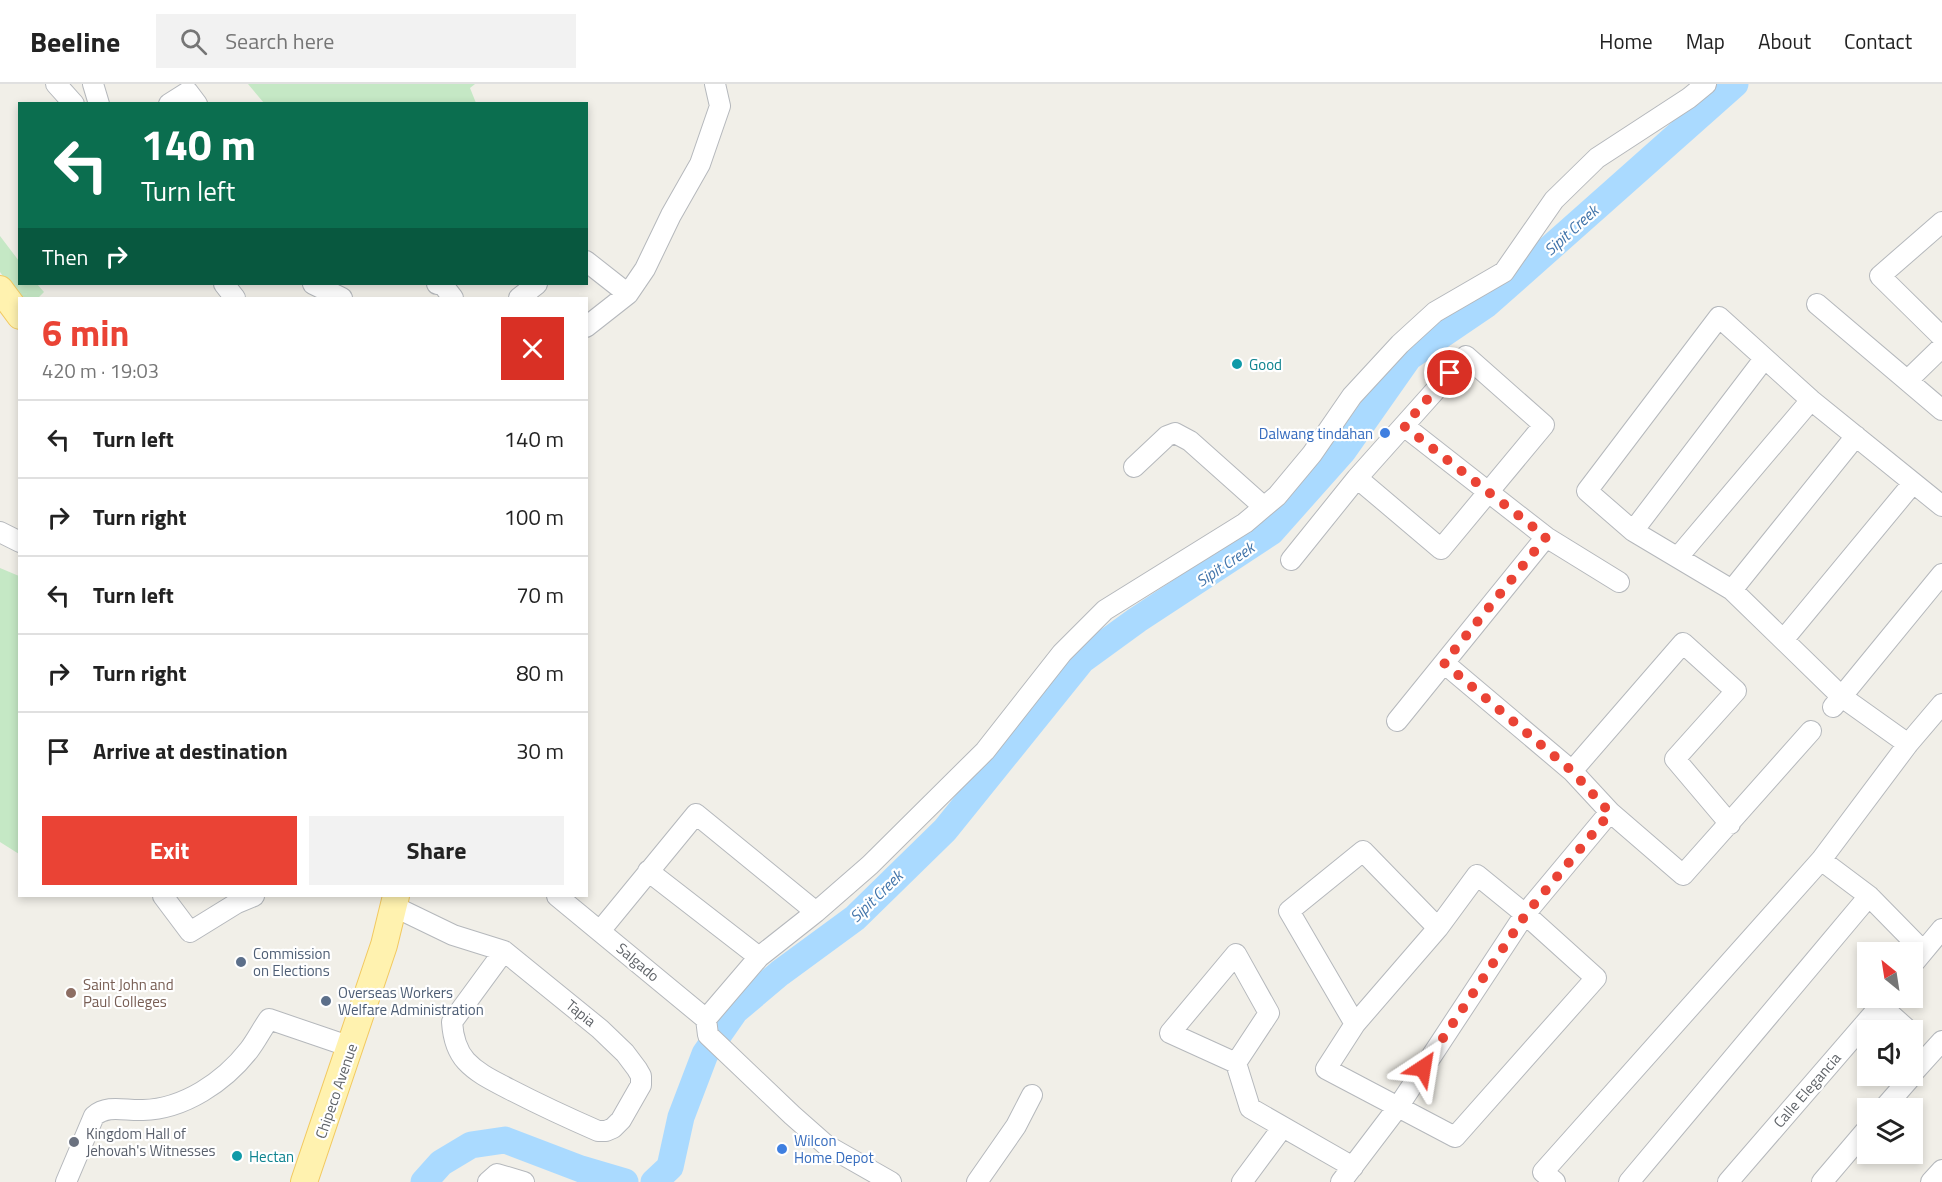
<!DOCTYPE html>
<html lang="en">
<head>
<meta charset="utf-8">
<style>
  body { margin:0; font-family:"Titillium Web",sans-serif; background:#f2f2f2; color:#222; height:100vh; display:flex; flex-direction:column; font-size:22px; white-space:nowrap }
  * { box-sizing:border-box; margin:0 }
  p { font-size:20px; color:#767676 }
  .icon { flex:none; width:33px; height:33px; fill:none; stroke:currentColor; stroke-width:2; stroke-linecap:round; stroke-linejoin:round }
  .map { position:relative; flex:1; overflow:hidden }
  .side { position:absolute; left:18px; top:213px; width:570px; height:600px; display:flex; flex-direction:column; background:#fff; border-radius:0px; box-shadow:0 3px 9px #0003 }
  .side>* { flex:none }
  .top-card { position:absolute; left:18px; top:18px; width:570px; height:183px; border-radius:0px; box-shadow:0 3px 9px #0003; background:#0b6e4f; color:#fff; overflow:hidden }
  .needle { width:39px; rotate:330deg }
  .controls { position:absolute; left:1857px; top:858px; display:grid; gap:12px }
  .controls a { display:grid; place-items:center; width:66px; height:66px; border-radius:0px; background:#fff; box-shadow:0 3px 9px #0003; font-size:30px }
  .pin { position:absolute; display:grid; place-items:center; width:51px; height:51px; color:#fff; margin:-26px; border:3px solid #fff; border-radius:50%; box-shadow:0 2px 6px #0007 }
  .me { position:absolute; width:66px; margin:-33px; rotate:33deg; stroke-linejoin:round; filter:drop-shadow(0 0 4px #0008) }
  .turn { display:flex; align-items:center; gap:21px; height:126px; padding:0 24px; font-size:27px }
  .turn .icon { width:78px; height:78px; stroke-width:2.5 }
  .turn b { display:block; font-size:42px; line-height:51px }
  .then { display:flex; align-items:center; height:57px; padding:0 24px; background:#0003; gap:12px; font-size:22px }
  .round { display:grid; place-items:center; flex:none; width:63px; height:63px; border-radius:0px; background:#f2f2f2 }
  .headline { display:flex; align-items:center; justify-content:space-between; height:102px; padding:0 24px }
  h1 { font-size:36px; font-weight:700; line-height:45px; color:#ea4335 }
  .button { display:flex; gap:12px; margin-top:auto; padding:12px 24px }
  .button a { flex:1; height:69px; border-radius:0px; background:#ea4335; color:#fff; font-size:24px; font-weight:700; line-height:69px; text-align:center }
  .button a+a { background:#f2f2f2; color:#222 }
  ul { padding:0; list-style:none }
  li { display:flex; align-items:center; gap:18px; height:78px; padding:0 24px; border-top:2px solid #e0e0e0 }
  li div { flex:1 }
  li b { display:block; font-size:22px }
  li em { font-style:normal }
  header { display:flex; align-items:center; gap:36px; box-sizing:border-box; height:84px; padding:0 30px; background:#fff; border-bottom:2px solid #e0e0e0 }
  header strong { font-size:28px }
  nav { display:flex; gap:33px; margin-inline-start:auto; font-size:21px }
  .search { width:420px; height:54px; background:#f2f2f2; display:flex; align-items:center; gap:15px; box-sizing:border-box; padding:0 21px; border-radius:0px; color:#767676; font-size:22px }
  .map>svg:first-child { display:block }
  .green { fill:#c5e8c5 }
  .lines { fill:none; stroke-linecap:round; stroke-linejoin:round }
  .river { stroke:#aadaff; stroke-width:27 }
  .minor-casing { stroke:#b5b8bc; stroke-width:22 }
  .major-casing { stroke:#f2c960; stroke-width:28 }
  .minor { stroke:#fff; stroke-width:20 }
  .major { stroke:#fff2af; stroke-width:26 }
  .route { stroke:#ea4335; stroke-width:10; stroke-dasharray:0 18 }
  .culture-dot { fill:#0f9aa8; stroke:#fff; stroke-width:2 }
  .shop-dot { fill:#3f7fe0; stroke:#fff; stroke-width:2 }
  .service-dot { fill:#5c6f8a; stroke:#fff; stroke-width:2 }
  .education-dot { fill:#8d6e63; stroke:#fff; stroke-width:2 }
  .worship-dot { fill:#6b7280; stroke:#fff; stroke-width:2 }
  .labels { text-anchor:middle; dominant-baseline:central; stroke-width:4.5; stroke-linejoin:round; paint-order:stroke }
  .culture-label { font-size:15px; fill:#0d838f; stroke:#fff; text-anchor:start }
  .shop-label { font-size:15px; fill:#366cbe; stroke:#fff; text-anchor:end }
  .service-label { font-size:15px; fill:#4e5e75; stroke:#fff; text-anchor:start }
  .street-label { font-size:15px; fill:#5f6368; stroke:#fff }
  .education-label { font-size:15px; fill:#785e54; stroke:#fff; text-anchor:start }
  .worship-label { font-size:15px; fill:#5b616d; stroke:#fff; text-anchor:start }
  .water-label { font-size:16px; font-style:italic; fill:#4174aa; stroke:#fff }
</style>
</head>
<body>
<header>
<strong>Beeline</strong>
<div class="search"><svg class="icon" aria-label="search" viewBox="0 0 24 24"><circle cx="10" cy="10" r="6"/><path d="M15 15l6 6"/></svg>Search here</div>
<nav><a>Home</a><a>Map</a><a>About</a><a>Contact</a></nav>
</header>
<div class="map">
<svg width="1942" height="1098" viewBox="0 0 1942 1098">
  <rect width="100%" height="100%" fill="#f1efe8"/>
  <path class="green" d="M 248,0 L 475,0 L 470,4 L 476,19 L 264,19 Z
    M 0,152 L 19,177 L 20,200 L 37,200 L 44,208 L 38,214 L 19,215 L 0,188 Z
    M 0,484 L 19,492 L 19,770 L 0,758 Z"/>
  <g class="lines">
    <path class="river" d="M 424,1098 L 441,1079 L 471,1061 L 505,1056 L 581,1085 L 625,1098
      M 654,1098 L 670,1083 L 681,1033 L 705,970 L 735,927 L 780,889 L 855,834 L 945,746 L 1082,576 L 1137,536 L 1271,448 L 1343,367 L 1409,273 L 1487,220 L 1735,0"/>
    <defs>
      <path id="minor" d="M 56,0 L 74,20
        M 93,0 L 99,20
        M 169,20 L 188,8 L 197,20
        M 1942,138 L 1880,192 L 1942,253
        M 586,177 L 628,210
        M 224,200 L 235,214
        M 313,200 L 342,214
        M 437,200 L 443,201 L 453,214
        M 519,214 L 537,200
        M 1817,220 L 1942,326
        M 586,243 L 628,210 L 645,185 L 671,131 L 700,80 L 720,22 L 715,0
        M 1908,296 L 1942,263
        M 1134,383 L 1167,352 L 1175,349 L 1190,357 L 1264,423
        M 1633,447 L 1764,275
        M 0,448 L 20,458
        M 1546,453 L 1619,498
        M 1678,473 L 1811,316
        M 1291,476 L 1357,394 L 1466,272 L 1544,341 L 1441,465 L 1357,394
        M 1732,506 L 1856,352
        M 1784,555 L 1913,399
        M 1444,579 L 1572,687 L 1610,728 L 1683,791 L 1811,647
        M 1833,623 L 1942,490
        M 1397,637 L 1546,453 L 1404,342
        M 1908,660 L 1842,613 L 1732,506 L 1633,447 L 1587,407 L 1719,233 L 1811,316 L 1942,422
        M 1572,687 L 1683,559 L 1736,607 L 1675,675 L 1730,740
        M 1821,776 L 1869,812 L 1923,867
        M 648,787 L 759,873
        M 1477,791 L 1525,830 L 1596,894 L 1455,1053 L 1326,985 L 1355,940 L 1438,844 Z
        M 163,812 L 190,848 L 237,819 L 254,812
        M 557,812 L 706,935 L 708,951 L 792,1031 L 826,1061 L 891,1098
        M 393,822 L 453,851 L 504,867 L 600,945 L 625,969 L 637,985 L 641,992 L 641,1001 L 621,1036 L 613,1044 L 606,1047 L 598,1047 C 568,1034 538,1020 509,1005 C 494,997 478,990 466,977 C 456,966 453,953 452,938 L 504,867
        M 600,847 L 696,730 L 816,828
        M 1912,881 L 1942,845
        M 1880,921 L 1908,946
        M 706,935 L 759,873 L 816,828 L 870,781 L 985,667 L 1062,569 L 1105,526 L 1245,439 L 1277,412 L 1312,370 L 1352,312 L 1400,260 L 1435,228 L 1504,188 L 1554,116 L 1597,74 L 1689,14 L 1706,0
        M 1355,940 L 1289,827 L 1363,767 L 1438,844
        M 1236,979 L 1269,929 L 1236,870 L 1170,949 L 1236,979 L 1250,1024 L 1353,1083
        M 1912,990 L 1942,957
        M 1884,1024 L 1912,992
        M 66,1098 L 94,1032 C 108,1020 125,1027 143,1026 C 184,1025 224,998 249,966 C 256,957 262,945 269,935 L 351,963
        M 488,1098 L 497,1090 L 524,1098
        M 977,1098 L 1016,1042 L 1032,1011
        M 1242,1098 L 1282,1044
        M 1341,1098 L 1398,1023 L 1525,830 L 1610,728
        M 1555,1098 L 1543,1088 L 1821,776 L 1908,660 L 1942,620
        M 1629,1098 L 1869,812
        M 1728,1098 L 1887,914
        M 1822,1098 L 1868,1044
        M 1931,1098 L 1942,1086"/>
      <path id="major" d="M 0,205 L 20,232
        M 304,1098 L 384,861 L 396,812"/>
    </defs>
    <use href="#minor" class="minor-casing"/>
    <use href="#major" class="major-casing"/>
    <use href="#minor" class="minor"/>
    <use href="#major" class="major"/>
  </g>
  <g class="lines">
    <path class="route" d="M 1423,984 L 1526,830 L 1610,729 L 1572,687 L 1444,579 L 1546,453 L 1404,342 L 1450,289"/>
  </g>
  <g class="culture-dot">
    <circle cx="1237" cy="280" r="6"/>
    <circle cx="237" cy="1072" r="6"/>
  </g>
  <g class="shop-dot">
    <circle cx="1385" cy="349" r="6"/>
    <circle cx="782" cy="1065" r="6"/>
  </g>
  <g class="service-dot">
    <circle cx="241" cy="878" r="6"/>
    <circle cx="326" cy="917" r="6"/>
  </g>
  <circle class="education-dot" cx="71" cy="909" r="6"/>
  <circle class="worship-dot" cx="74" cy="1058" r="6"/>
  <g class="labels">
    <g class="culture-label">
      <text x="1249" y="280">Good</text>
      <text x="249" y="1072">Hectan</text>
    </g>
    <g class="shop-label">
      <text x="1373" y="349">Dalwang tindahan</text>
      <text x="794" y="1056" text-anchor="start">Wilcon<tspan x="794" dy="17">Home Depot</tspan></text>
    </g>
    <g class="service-label">
      <text x="253" y="869">Commission<tspan x="253" dy="17">on Elections</tspan></text>
      <text x="338" y="908">Overseas Workers<tspan x="338" dy="17">Welfare Administration</tspan></text>
    </g>
    <g class="street-label">
      <text transform="translate(638 878) rotate(40)">Salgado</text>
      <text transform="translate(581 929) rotate(39)">Tapia</text>
      <text transform="translate(1807 1006) rotate(-49)">Calle Elegancia</text>
      <text transform="translate(336 1007) rotate(-71)">Chipeco Avenue</text>
    </g>
    <g class="education-label">
      <text x="83" y="900">Saint John and<tspan x="83" dy="17">Paul Colleges</tspan></text>
    </g>
    <g class="worship-label">
      <text x="86" y="1049">Kingdom Hall of<tspan x="86" dy="17">Jehovah's Witnesses</tspan></text>
    </g>
    <g class="water-label">
      <text transform="translate(1571 146) rotate(-42)">Sipit Creek</text>
      <text transform="translate(1225 480) rotate(-34)">Sipit Creek</text>
      <text transform="translate(876 812) rotate(-44)">Sipit Creek</text>
    </g>
  </g>
</svg>
<div class="controls">
<a><svg class="needle" viewBox="-14 -14 28 28"><path d="M0-13l5 13h-10z" fill="#e53935"/><path d="M0 13l5-13h-10z" fill="#767676"/></svg></a>
<a><svg class="icon" aria-label="sound" viewBox="0 0 24 24"><path d="M4 9h4l5-4v14l-5-4H4zM17 9q2 3 0 6"/></svg></a>
<a><svg class="icon" aria-label="layers" viewBox="0 0 24 24"><path d="M12 4l9 5-9 5-9-5zM3 14l9 5 9-5"/></svg></a>
</div>
<div class="pin" style="left:1450px;top:289px;background:#d93025"><svg class="icon" aria-label="arrive" viewBox="0 0 24 24"><path d="M6 21V4h12l-3 4 3 4H6"/></svg></div>
<svg class="me" style="left:1423px;top:984px" viewBox="-20 -20 40 40"><path d="M0-17L14 15 0 8-14 15z" fill="#ea4335" stroke="#fff" stroke-width="4"/></svg>
<div class="top-card">
<div class="turn"><svg class="icon" aria-label="left" viewBox="0 0 24 24"><path d="M17 20v-9H6M10 6l-5 5 5 5"/></svg><div><b>140 m</b>Turn left</div></div>
<div class="then">Then<svg class="icon" aria-label="right" viewBox="0 0 24 24"><path d="M7 20v-9h11M14 6l5 5-5 5"/></svg></div>
</div>
<section class="side">
<div class="headline"><div><h1>6 min</h1><p>420 m · 19:03</p></div><a class="round" style="background:#d93025;color:#fff"><svg class="icon" aria-label="close" viewBox="0 0 24 24"><path d="M6 6l12 12M18 6L6 18"/></svg></a></div>
<ul>
<li><svg class="icon" aria-label="left" viewBox="0 0 24 24"><path d="M17 20v-9H6M10 6l-5 5 5 5"/></svg><div><b>Turn left</b></div><em>140 m</em></li>
<li><svg class="icon" aria-label="right" viewBox="0 0 24 24"><path d="M7 20v-9h11M14 6l5 5-5 5"/></svg><div><b>Turn right</b></div><em>100 m</em></li>
<li><svg class="icon" aria-label="left" viewBox="0 0 24 24"><path d="M17 20v-9H6M10 6l-5 5 5 5"/></svg><div><b>Turn left</b></div><em>70 m</em></li>
<li><svg class="icon" aria-label="right" viewBox="0 0 24 24"><path d="M7 20v-9h11M14 6l5 5-5 5"/></svg><div><b>Turn right</b></div><em>80 m</em></li>
<li><svg class="icon" aria-label="arrive" viewBox="0 0 24 24"><path d="M6 21V4h12l-3 4 3 4H6"/></svg><div><b>Arrive at destination</b></div><em>30 m</em></li>
</ul>
<div class="button"><a>Exit</a><a>Share</a></div>
</section>
</div>
</body>
</html>
